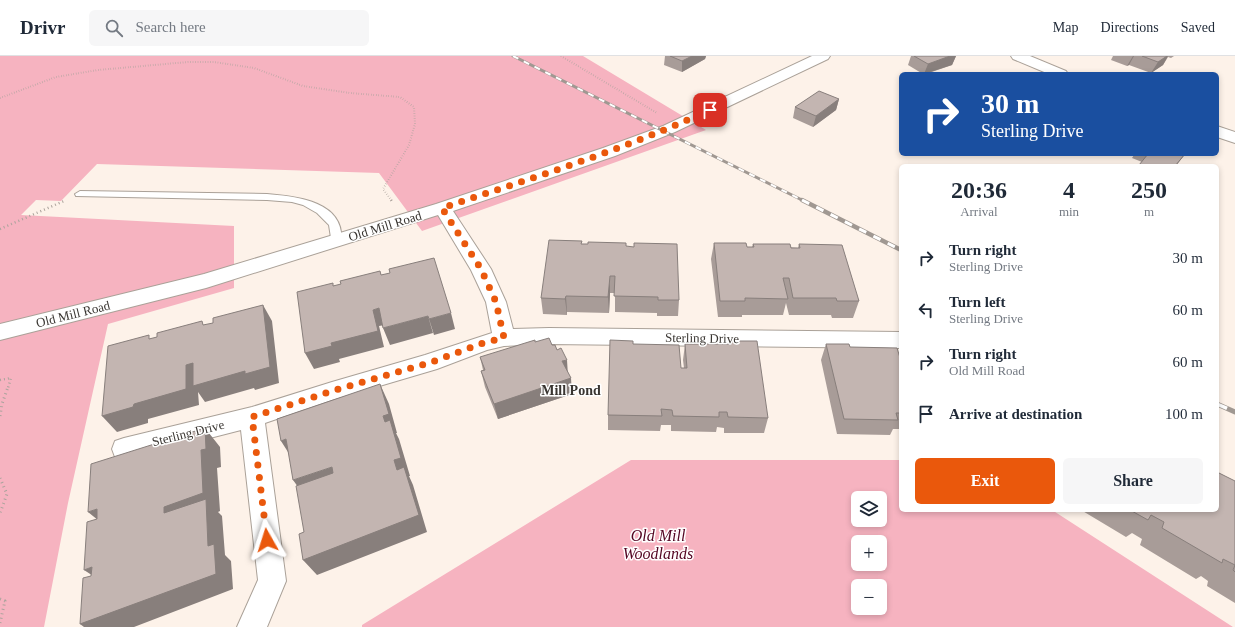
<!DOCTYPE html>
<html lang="en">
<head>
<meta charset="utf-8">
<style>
  body { margin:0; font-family:"Times New Roman",serif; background:#f6f6f7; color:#1f2937; height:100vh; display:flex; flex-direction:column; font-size:15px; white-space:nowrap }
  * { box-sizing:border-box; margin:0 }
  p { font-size:13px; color:#747a83 }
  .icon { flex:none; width:22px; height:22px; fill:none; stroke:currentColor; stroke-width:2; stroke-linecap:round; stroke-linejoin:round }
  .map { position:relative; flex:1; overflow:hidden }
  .details { position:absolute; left:899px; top:108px; width:320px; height:348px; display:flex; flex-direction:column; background:#fff; border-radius:6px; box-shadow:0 2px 6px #0003 }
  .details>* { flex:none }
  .hud { position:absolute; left:899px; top:16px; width:320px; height:84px; border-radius:6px; box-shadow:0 2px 6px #0003; background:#1a4fa0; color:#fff; overflow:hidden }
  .controls { position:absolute; left:851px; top:435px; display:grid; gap:8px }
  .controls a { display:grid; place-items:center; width:36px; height:36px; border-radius:6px; background:#fff; box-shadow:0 2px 6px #0003; font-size:20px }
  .pin { position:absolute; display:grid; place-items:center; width:34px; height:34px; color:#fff; margin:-17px; border-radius:8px; box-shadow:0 2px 6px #0006 }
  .me { position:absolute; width:44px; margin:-22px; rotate:354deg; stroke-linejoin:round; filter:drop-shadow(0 0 3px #0008) }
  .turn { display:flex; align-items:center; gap:14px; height:84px; padding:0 16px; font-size:18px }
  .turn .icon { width:52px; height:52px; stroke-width:2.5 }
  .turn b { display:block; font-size:28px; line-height:34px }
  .eta { display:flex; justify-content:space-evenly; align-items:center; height:68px; text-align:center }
  .eta b { font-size:24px; font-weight:700; line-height:28px }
  .button { display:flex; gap:8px; margin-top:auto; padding:8px 16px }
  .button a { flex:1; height:46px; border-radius:6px; background:#ea580c; color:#fff; font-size:16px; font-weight:700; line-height:46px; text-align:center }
  .button a+a { background:#f6f6f7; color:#1f2937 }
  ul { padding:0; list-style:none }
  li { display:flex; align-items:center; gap:12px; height:52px; padding:0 16px }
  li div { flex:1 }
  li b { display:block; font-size:15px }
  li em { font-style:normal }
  header { display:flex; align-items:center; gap:24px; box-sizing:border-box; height:56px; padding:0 20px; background:#fff; border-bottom:1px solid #e0e1e3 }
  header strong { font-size:19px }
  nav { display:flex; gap:22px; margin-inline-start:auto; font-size:14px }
  .search { width:280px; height:36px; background:#f6f6f7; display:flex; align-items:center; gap:10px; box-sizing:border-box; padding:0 14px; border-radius:6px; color:#747a83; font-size:15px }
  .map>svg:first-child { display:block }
  .green { fill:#f6b3c0; fill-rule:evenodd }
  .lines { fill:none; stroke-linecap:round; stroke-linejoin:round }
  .lane-casing { stroke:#aaa198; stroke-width:2 }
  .street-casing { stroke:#aaa198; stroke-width:2 }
  .path-far2 { stroke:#aba39c; stroke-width:2; stroke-dasharray:0.5 2; stroke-linecap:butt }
  .path-far1 { stroke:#aba39c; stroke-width:2.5; stroke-dasharray:1 3; stroke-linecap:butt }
  .path { stroke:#aba39c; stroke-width:3; stroke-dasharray:1 3.5; stroke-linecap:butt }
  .lane { fill:#fff; fill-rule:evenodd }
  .street { fill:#fff; fill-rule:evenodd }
  .rail-far2-casing { stroke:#a09892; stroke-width:3 }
  .rail-far1-casing { stroke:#a09892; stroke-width:4.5 }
  .rail-casing { stroke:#a09892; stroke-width:5 }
  .rail-far2 { stroke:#fff; stroke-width:2; stroke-dasharray:6; stroke-linecap:butt }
  .rail-far1 { stroke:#fff; stroke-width:3; stroke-dasharray:8; stroke-linecap:butt }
  .rail { stroke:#fff; stroke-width:3.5; stroke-dasharray:11; stroke-linecap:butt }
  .wall { fill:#a89c98 }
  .shaded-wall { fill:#887f7c }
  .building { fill:#c3b5b1; stroke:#887f7c }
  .route { stroke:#ea580c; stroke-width:7; stroke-dasharray:0 12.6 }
  .labels { text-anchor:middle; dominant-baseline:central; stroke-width:3; stroke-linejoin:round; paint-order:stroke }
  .street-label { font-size:13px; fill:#393531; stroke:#fff }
  .neighbourhood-label { font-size:14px; font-weight:bold; fill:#393531; stroke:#fff }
  .near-park-label { font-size:16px; font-style:italic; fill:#540623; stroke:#fff }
</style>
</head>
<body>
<header>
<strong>Drivr</strong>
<div class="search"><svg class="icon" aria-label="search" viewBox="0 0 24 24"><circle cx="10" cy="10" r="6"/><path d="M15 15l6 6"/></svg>Search here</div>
<nav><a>Map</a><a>Directions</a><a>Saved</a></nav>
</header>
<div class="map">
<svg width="1235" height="571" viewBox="0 0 1235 571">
  <rect width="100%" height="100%" fill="#fdf2e9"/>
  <path class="green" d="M 0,0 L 583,0 L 706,74 L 422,175 L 379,117 L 97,108 L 61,145 L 36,144 L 21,159 L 234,170 L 234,232 L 108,268 L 68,447 L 44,571 L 0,571 Z
    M 631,404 L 901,404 L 901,454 L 1052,454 L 1233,571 L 362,571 L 362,569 ZM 858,442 L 880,442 L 880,464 L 858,464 ZM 858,486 L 880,486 L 880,508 L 858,508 ZM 858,530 L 880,530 L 880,552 L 858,552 Z"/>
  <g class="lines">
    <defs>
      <path id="lane" d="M 80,135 L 267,138 C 292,140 337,144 341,176 C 341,180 342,184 340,188 L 332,188 L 329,169 L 317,157 L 303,149 L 292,146 L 267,144 L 76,140 L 75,138 Z"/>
      <path id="street" d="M 812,0 L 830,0 L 828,3 L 675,76 L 615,100 L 453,155 L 491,213 L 506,246 L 513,273 L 549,272 L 901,276 L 901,292 L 549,288 L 504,290 L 487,294 L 437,313 L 332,344 L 265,367 L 286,525 L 267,571 L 237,571 L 258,524 L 241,374 L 124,404 L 115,401 L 112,393 L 115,385 L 124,382 L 252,351 L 332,326 L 425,299 L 492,277 L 486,246 L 471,214 L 438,159 L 206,232 L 0,284 L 0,268 L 204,218 L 436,148 L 603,92 L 663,70 Z
        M 1011,0 L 1030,0 L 1066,15 L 1068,18 L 1049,18 L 1013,3 Z
        M 1217,70 L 1235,76 L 1235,87 L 1217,81 Z"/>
    </defs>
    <use href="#lane" class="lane-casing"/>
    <use href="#street" class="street-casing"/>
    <path class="path-far2" d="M 561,0 L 657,57
      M 0,42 L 56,21 L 98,14 L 188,6 L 214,6 L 254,12 L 303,30 L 350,37 L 400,41 L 414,51 L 415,68 L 409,89 L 383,133 L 392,145"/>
    <path class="path-far1" d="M 391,144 L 393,147
      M 0,173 L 64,145
      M 0,324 L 11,322 L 8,332"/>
    <path class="path" d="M 0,360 L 2,348 L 8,331
      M 0,422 L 7,438 L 0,457
      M 0,543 L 5,545 L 0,567"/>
    <use href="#lane" class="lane"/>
    <use href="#street" class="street"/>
    <defs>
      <path id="rail-far2" d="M 513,0 L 804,145"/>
      <path id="rail-far1" d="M 802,144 L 901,194"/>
      <path id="rail" d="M 1217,348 L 1235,356"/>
    </defs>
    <use href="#rail-far2" class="rail-far2-casing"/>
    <use href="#rail-far1" class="rail-far1-casing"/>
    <use href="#rail" class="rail-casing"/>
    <use href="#rail-far2" class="rail-far2"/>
    <use href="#rail-far1" class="rail-far1"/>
    <use href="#rail" class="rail"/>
  </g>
  <path class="wall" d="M 665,0 L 706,0 L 705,3 L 682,16 L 664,9 Z
    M 911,0 L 956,0 L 952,9 L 926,18 L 923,18 L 908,9 Z
    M 1113,0 L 1174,0 L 1171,2 L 1168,1 L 1163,9 L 1151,17 L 1129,9 L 1127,10 L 1111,4 Z
    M 839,43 L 836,54 L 813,71 L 793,62 L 795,51 Z
    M 1133,98 L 1185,98 L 1176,110 L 1138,110 L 1142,106 L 1132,102 L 1134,99 Z
    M 714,187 L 747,191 L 752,191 L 753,188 L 798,192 L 799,188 L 859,245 L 853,262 L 832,262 L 831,259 L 789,259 L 786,247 L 783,259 L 742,259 L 742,261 L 718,261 L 711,203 Z
    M 582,188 L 626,190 L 679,244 L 678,260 L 657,260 L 657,257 L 615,256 L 615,237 L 610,237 L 609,257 L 567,256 L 567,259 L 543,258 L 541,242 Z
    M 731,285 L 768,362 L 764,377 L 724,377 L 724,372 L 717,371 L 716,376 L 671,375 L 671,369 L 661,369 L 660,375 L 608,374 L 608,359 L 633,288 L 681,312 L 684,312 L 683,304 L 685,288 L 730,288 Z
    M 826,288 L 899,298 L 901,294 L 901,379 L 900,379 L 899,373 L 893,373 L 890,379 L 837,378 L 821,304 Z
    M 480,301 L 568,317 L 572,338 L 498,363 L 485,331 L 481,315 L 483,314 Z
    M 1235,425 L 1235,547 L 1207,530 L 1208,525 L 1201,520 L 1196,523 L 1140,489 L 1142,483 L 1132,477 L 1126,481 L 1081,454 L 1217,454 Z"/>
  <path class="shaded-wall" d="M 692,0 L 706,0 L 705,3 L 682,16 L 682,5 Z
    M 950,0 L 956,0 L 952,9 L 924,18 L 928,8 Z
    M 1133,0 L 1134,0 L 1129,9 L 1127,10 Z
    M 1167,0 L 1168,0 L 1163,9 L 1151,17 L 1158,6 Z
    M 839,43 L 836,54 L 813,71 L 816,60 Z
    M 610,220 L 610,237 L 609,257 L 608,241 Z
    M 566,240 L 567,256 L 567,259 L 565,243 Z
    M 263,249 L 272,265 L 279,327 L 255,334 L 254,332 L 205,346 L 198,336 L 199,349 L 148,363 L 148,367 L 117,376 L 102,360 L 134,348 L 186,309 Z
    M 379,252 L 385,269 L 379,270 L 384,291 L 339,303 L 340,306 L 314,313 L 305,297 L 331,287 L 373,254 Z
    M 451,257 L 455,273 L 434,279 L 429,263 Z
    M 428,260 L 433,277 L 390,289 L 383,272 Z
    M 567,304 L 568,320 L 562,305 Z
    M 571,322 L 572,338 L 498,363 L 494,348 Z
    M 380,328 L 389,348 L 397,377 L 396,377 L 399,383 L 410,420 L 409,420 L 413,429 L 427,476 L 317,519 L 303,504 L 394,404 L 383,360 Z
    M 205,372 L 220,391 L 221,411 L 217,412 L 220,455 L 218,456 L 222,460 L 225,499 L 231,505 L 233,533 L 134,571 L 84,571 L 80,568 L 164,457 L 164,451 L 201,394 Z
    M 286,383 L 293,404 L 281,385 Z
    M 332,411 L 343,429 L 306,442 L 293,424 Z
    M 97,453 L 109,473 L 88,456 Z
    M 92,511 L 107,529 L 84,514 Z"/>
  <path class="building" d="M 670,0 L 692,0 L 682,5 Z
    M 914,0 L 950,0 L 928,8 Z
    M 1142,0 L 1167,0 L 1158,6 Z
    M 819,35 L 839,43 L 816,60 L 795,51 Z
    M 1148,98 L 1185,98 L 1175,110 L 1140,110 L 1139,109 Z
    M 549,184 L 582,185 L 581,188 L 588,188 L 588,186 L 626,187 L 626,190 L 634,191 L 634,187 L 677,188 L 679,244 L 658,244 L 658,241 L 614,240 L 615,220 L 610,220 L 608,241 L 566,240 L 565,243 L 541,242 Z
    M 714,187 L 746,187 L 747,191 L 754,191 L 753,188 L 790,188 L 791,192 L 800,192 L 799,188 L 842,189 L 859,245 L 837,245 L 836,242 L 793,242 L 789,222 L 783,222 L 788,243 L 745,242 L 745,245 L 720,245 Z
    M 434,202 L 451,257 L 429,263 L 428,260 L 383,272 L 379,252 L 373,254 L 378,275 L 331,287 L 332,290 L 305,297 L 297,236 L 333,227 L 333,230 L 341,228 L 340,225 L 380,215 L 381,219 L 390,217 L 389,213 Z
    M 263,249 L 270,311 L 245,318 L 245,315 L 193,330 L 193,307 L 186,309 L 186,333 L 134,348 L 133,351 L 102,360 L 108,290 L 149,279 L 149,283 L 157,281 L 157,277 L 202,265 L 203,269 L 213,267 L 213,262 Z
    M 549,282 L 552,289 L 555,289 L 557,294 L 561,292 L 567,304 L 562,305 L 571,322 L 494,348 L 481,315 L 485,314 L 480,301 L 535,284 L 535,286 Z
    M 610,284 L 633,285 L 633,288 L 679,289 L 681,312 L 687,312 L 685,288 L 731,288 L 731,285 L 757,285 L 768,362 L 728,361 L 727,356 L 719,356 L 719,361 L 673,360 L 672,354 L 661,353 L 662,360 L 608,359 Z
    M 826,288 L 849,288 L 850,291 L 897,292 L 901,305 L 901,357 L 896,357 L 898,364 L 844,363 Z
    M 380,328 L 389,358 L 383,360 L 385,366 L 390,364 L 401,402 L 394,404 L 397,414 L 404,411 L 419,459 L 303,504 L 299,478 L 304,476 L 296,430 L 333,417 L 332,411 L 293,424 L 286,383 L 281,385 L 277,363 Z
    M 205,372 L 206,393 L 201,394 L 203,437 L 164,451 L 164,457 L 206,443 L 208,490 L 214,488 L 216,518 L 80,568 L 83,522 L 91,520 L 92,511 L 84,514 L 87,466 L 97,463 L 97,453 L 88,456 L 91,408 Z
    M 1217,416 L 1235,425 L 1235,516 L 1233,514 L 1235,509 L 1223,503 L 1222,507 L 1162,472 L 1164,466 L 1151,459 L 1148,464 L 1130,454 L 1217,454 Z"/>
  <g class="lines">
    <path class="route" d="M 267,484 L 252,361 L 332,335 L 429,307 L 483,287 L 504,282 L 496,246 L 481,213 L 442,152 C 532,122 623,94 710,54"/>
  </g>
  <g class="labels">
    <g class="street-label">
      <text transform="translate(385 170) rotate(-17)">Old Mill Road</text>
      <text transform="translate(73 258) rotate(-14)">Old Mill Road</text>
      <text transform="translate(702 282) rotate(1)">Sterling Drive</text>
      <text transform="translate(188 377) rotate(-14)">Sterling Drive</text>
    </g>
    <g class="neighbourhood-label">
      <text x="571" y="334">Mill Pond</text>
    </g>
    <g class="near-park-label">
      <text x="658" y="479">Old Mill<tspan x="658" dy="18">Woodlands</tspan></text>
    </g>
  </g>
</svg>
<div class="controls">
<a><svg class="icon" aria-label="layers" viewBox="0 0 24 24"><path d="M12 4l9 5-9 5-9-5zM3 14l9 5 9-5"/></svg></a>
<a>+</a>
<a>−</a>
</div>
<div class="pin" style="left:710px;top:54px;background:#d93025"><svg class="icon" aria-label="arrive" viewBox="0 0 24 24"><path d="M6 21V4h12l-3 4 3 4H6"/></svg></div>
<svg class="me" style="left:267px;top:484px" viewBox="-20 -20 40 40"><path d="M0-17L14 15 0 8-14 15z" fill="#ea580c" stroke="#fff" stroke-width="4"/></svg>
<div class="hud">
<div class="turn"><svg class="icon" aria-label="right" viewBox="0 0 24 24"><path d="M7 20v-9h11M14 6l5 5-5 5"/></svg><div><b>30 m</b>Sterling Drive</div></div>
</div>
<section class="details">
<div class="eta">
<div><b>20:36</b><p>Arrival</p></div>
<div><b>4</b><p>min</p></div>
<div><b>250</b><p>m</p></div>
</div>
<ul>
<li><svg class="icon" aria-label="right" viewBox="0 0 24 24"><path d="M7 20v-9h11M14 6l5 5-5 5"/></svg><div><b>Turn right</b><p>Sterling Drive</p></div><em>30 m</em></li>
<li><svg class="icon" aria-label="left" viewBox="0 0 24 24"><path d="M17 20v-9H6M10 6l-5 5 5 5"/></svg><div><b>Turn left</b><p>Sterling Drive</p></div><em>60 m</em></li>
<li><svg class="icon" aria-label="right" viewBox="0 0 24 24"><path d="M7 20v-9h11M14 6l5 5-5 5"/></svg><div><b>Turn right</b><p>Old Mill Road</p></div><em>60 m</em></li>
<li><svg class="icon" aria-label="arrive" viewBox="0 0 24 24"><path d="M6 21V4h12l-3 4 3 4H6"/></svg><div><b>Arrive at destination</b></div><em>100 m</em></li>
</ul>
<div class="button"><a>Exit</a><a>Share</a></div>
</section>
</div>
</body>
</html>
